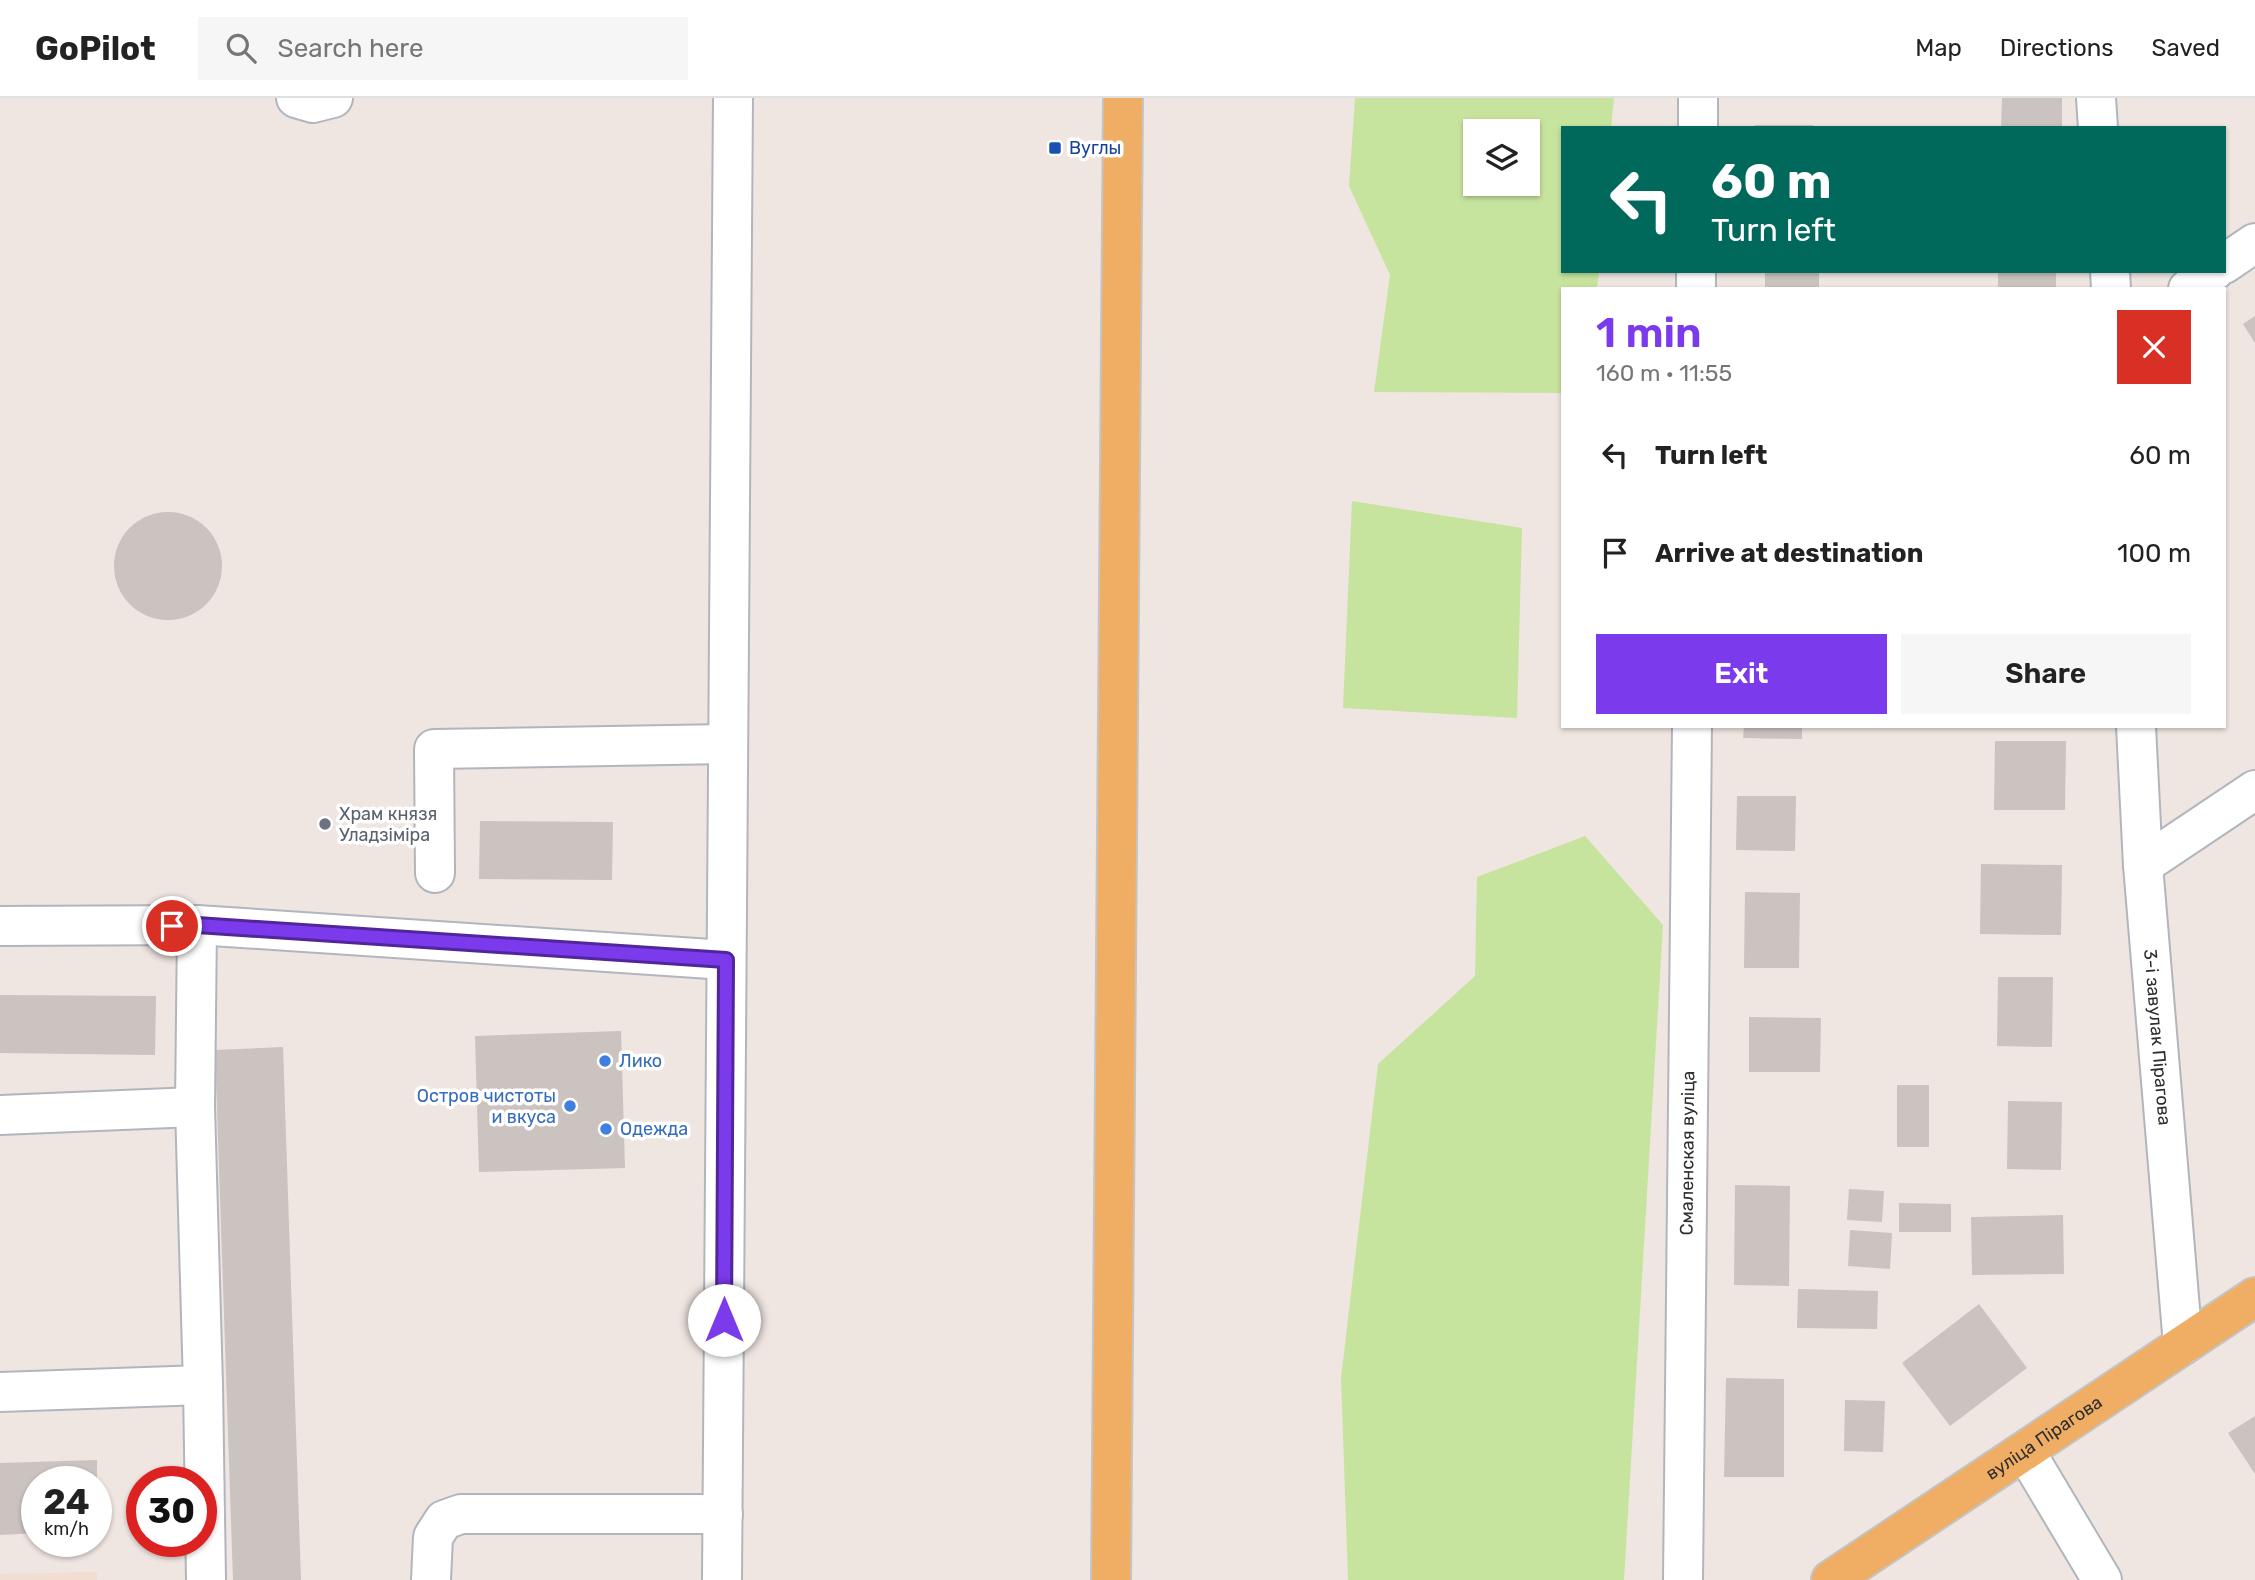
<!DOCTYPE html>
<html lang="en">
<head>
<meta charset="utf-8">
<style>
  body { margin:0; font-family:Rubik,sans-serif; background:#f6f6f6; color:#222; height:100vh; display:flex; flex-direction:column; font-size:26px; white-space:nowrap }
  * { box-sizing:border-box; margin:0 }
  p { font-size:23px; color:#767676 }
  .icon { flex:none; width:38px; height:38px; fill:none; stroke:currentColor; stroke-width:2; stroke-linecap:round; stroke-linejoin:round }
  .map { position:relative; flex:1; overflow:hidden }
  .panel { position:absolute; left:1561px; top:189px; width:665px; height:441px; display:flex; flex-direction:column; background:#fff; border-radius:0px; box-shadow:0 2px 5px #0004 }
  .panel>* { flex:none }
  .banner { position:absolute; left:1561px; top:28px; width:665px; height:147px; border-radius:0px; box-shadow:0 2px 5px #0004; background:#00695c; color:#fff; overflow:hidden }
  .buttons { position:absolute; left:1463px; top:21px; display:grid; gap:14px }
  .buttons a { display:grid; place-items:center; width:77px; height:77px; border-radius:0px; background:#fff; box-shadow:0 2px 5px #0004; font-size:35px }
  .speed { position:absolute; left:21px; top:1368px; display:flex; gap:14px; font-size:35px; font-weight:700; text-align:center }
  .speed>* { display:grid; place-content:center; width:91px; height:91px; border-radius:50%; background:#fff; box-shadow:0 2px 5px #0004; line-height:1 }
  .speed small { font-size:18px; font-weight:400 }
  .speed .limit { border:10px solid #d22; background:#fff; color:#111 }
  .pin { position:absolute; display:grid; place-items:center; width:60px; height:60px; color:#fff; margin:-30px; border:4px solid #fff; border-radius:50%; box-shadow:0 2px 7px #0007 }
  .me { position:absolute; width:77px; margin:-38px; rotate:0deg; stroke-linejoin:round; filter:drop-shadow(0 0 5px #0008) }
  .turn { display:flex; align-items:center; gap:24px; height:147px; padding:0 35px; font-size:32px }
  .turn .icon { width:91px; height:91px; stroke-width:2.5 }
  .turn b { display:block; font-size:49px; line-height:60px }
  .round { display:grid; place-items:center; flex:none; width:74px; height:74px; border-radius:0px; background:#f6f6f6 }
  .head { display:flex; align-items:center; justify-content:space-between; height:119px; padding:0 35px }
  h1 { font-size:42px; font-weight:600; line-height:52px; color:#7c3aed }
  .action { display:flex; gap:14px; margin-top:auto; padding:14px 35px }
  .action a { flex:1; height:80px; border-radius:0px; background:#7c3aed; color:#fff; font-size:28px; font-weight:600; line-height:80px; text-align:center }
  .action a+a { background:#f6f6f6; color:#222 }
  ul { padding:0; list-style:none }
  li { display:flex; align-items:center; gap:21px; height:98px; padding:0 35px }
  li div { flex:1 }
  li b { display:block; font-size:26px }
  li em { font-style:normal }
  header { display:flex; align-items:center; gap:42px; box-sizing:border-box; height:98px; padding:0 35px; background:#fff; border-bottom:2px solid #e0e0e0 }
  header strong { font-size:33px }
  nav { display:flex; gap:38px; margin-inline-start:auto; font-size:24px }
  .search { width:490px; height:63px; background:#f6f6f6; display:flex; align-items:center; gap:18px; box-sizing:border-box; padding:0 24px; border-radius:0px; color:#767676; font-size:26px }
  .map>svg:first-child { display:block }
  .education { fill:#efded1 }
  .green { fill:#c7e49e; fill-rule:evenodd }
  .building { fill:#cac3c0 }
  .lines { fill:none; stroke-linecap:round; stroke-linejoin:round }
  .minor-casing { stroke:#b1b6bd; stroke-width:42 }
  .major-casing { stroke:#c4c4c4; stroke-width:42 }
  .minor { stroke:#fff; stroke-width:38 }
  .major { stroke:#f0ae64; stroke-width:38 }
  .route-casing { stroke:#51269a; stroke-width:18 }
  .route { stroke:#7c3aed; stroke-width:12 }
  .transit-dot { fill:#1a4fb4; stroke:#fff; stroke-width:2.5 }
  .worship-dot { fill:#6b7280; stroke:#fff; stroke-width:2.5 }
  .shop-dot { fill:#3f7fe0; stroke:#fff; stroke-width:2.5 }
  .labels { text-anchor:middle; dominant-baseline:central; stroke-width:7; stroke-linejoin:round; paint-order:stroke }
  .transit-label { font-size:18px; fill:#164399; stroke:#fff; text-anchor:start }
  .worship-label { font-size:18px; fill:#5b616d; stroke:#fff; text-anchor:start }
  .street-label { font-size:18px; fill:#2e2e2e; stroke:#fff }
  .shop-label { font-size:18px; fill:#366cbe; stroke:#fff; text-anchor:start }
</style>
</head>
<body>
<header>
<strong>GoPilot</strong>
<div class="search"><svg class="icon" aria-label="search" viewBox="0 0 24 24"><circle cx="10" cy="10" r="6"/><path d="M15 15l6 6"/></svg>Search here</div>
<nav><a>Map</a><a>Directions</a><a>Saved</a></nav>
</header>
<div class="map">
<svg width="2255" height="1482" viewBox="0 0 2255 1482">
  <rect width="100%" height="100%" fill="#efe5e1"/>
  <path class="education" d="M 97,1474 L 97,1482 L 0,1482 L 0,1476 Z"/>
  <path class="green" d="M 1355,0 L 1614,0 L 1611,30 L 1563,30 L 1563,173 L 1599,173 L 1597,191 L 1563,191 L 1563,295 L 1374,294 L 1390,177 L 1349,88 ZM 1475,33 L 1528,33 L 1528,86 L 1475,86 Z
    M 1352,403 L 1522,430 L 1517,620 L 1343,610 Z
    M 1585,738 L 1663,827 L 1624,1482 L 1348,1482 L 1341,1280 L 1378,966 L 1475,878 L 1477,779 Z"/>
  <path class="building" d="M 2002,0 L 2062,0 L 2062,30 L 2001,30 Z
    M 1755,27 L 1813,27 L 1813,30 L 1755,30 Z
    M 1765,173 L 1819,173 L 1819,191 L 1765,191 Z
    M 1998,173 L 2056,173 L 2056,191 L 1998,191 Z
    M 2255,218 L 2255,245 L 2243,226 Z
    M114 468a54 54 0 1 1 108 0a54 54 0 1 1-108 0Z
    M 1744,628 L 1802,628 L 1802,641 L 1743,640 Z
    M 1995,643 L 2066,643 L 2065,712 L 1994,712 Z
    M 1737,698 L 1796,698 L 1795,753 L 1736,752 Z
    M 480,723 L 613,724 L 612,782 L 479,781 Z
    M 1981,766 L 2062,767 L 2061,837 L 1980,836 Z
    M 1745,794 L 1800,795 L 1799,870 L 1744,870 Z
    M 1998,879 L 2053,879 L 2052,949 L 1997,948 Z
    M 0,897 L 156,898 L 155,957 L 0,955 Z
    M 1749,919 L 1821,920 L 1820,974 L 1749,974 Z
    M 621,933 L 625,1070 L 479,1074 L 475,938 Z
    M 283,949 L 301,1482 L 233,1482 L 215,952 Z
    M 1897,987 L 1929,987 L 1929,1049 L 1897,1049 Z
    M 2008,1003 L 2062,1004 L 2061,1072 L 2007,1071 Z
    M 1735,1087 L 1790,1088 L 1789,1188 L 1734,1187 Z
    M 1849,1091 L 1884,1093 L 1882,1124 L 1847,1122 Z
    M 1899,1105 L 1951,1106 L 1951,1134 L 1899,1134 Z
    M 2063,1117 L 2064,1176 L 1972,1177 L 1971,1119 Z
    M 1850,1132 L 1892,1135 L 1890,1171 L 1848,1168 Z
    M 1798,1191 L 1878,1193 L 1877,1231 L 1797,1230 Z
    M 1979,1206 L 2027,1270 L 1950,1328 L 1902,1265 Z
    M 1726,1280 L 1784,1281 L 1784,1379 L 1724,1379 Z
    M 1845,1302 L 1885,1303 L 1883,1354 L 1844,1353 Z
    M 2255,1318 L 2255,1376 L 2228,1335 Z
    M 97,1362 L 97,1384 L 37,1384 L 37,1435 L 0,1437 L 0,1365 Z"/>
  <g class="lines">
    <defs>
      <g id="minor">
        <path d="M 296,0 L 313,5 L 333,0"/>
        <path d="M 2096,0 L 2098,30"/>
        <path d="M 1698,30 L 1698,0"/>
        <path d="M 2224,166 L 2255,145"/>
        <path d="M 2110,173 L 2111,191"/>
        <path d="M 1696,191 L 1696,173"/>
        <path d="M 2188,191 L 2214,173"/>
        <path id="s1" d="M 2136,628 L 2143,767 L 2183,1247"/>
        <path d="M 2143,767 L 2255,692"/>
        <path d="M 435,775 L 434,651 L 727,646"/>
        <path d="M 197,827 L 195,1009 L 203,1287 L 206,1482"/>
        <path d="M 0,828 L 197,827 L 726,862"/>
        <path d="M 0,1017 L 195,1009"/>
        <path d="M 0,1294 L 203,1287"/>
        <path d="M 2025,1353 L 2102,1482"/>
        <path d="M 431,1482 L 433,1439 L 444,1422 L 461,1416 L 723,1416"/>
        <path d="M 722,1482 L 733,0"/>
        <path id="s2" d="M 1683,1482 L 1692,628"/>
      </g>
      <g id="major">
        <path d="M 1111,1482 L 1123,0"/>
        <path id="s3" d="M 1831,1482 L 2255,1199"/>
      </g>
    </defs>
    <use href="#minor" class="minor-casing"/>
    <use href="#major" class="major-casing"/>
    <use href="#minor" class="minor"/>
    <use href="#major" class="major"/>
  </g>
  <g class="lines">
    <defs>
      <path id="route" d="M 172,828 L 197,827 L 726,862 L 724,1222"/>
    </defs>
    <use href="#route" class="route-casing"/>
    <use href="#route" class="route"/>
  </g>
  <rect class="transit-dot" x="1048" y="43" width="14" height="14" rx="3.5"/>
  <circle class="worship-dot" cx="325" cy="726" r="7"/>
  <g class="shop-dot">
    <circle cx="605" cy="963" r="7"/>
    <circle cx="570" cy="1008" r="7"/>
    <circle cx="606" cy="1031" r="7"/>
  </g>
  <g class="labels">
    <g class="transit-label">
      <text x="1069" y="50">Вуглы</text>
    </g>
    <g class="worship-label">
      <text x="339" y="716">Храм князя<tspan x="339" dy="21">Уладзіміра</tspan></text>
    </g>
    <g class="street-label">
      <text stroke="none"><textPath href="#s1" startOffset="312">3-і завулак Пірагова</textPath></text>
      <text stroke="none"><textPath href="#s2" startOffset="427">Смаленская вуліца</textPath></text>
      <text stroke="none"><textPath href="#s3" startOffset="256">вуліца Пірагова</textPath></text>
    </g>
    <g class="shop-label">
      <text x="619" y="963">Лико</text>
      <text x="556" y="998" text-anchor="end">Остров чистоты<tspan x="556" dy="21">и вкуса</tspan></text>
      <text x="620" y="1031">Одежда</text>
    </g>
  </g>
</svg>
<div class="buttons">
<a><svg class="icon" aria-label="layers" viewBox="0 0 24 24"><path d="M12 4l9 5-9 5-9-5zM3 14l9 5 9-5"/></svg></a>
</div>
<div class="speed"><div>24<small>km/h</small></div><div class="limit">30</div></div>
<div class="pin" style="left:172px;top:828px;background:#d93025"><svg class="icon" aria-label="arrive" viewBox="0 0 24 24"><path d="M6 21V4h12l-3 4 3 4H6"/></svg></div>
<svg class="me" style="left:724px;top:1222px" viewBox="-20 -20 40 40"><circle r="19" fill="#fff"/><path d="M0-13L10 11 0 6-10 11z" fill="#7c3aed"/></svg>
<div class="banner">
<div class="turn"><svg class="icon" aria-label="left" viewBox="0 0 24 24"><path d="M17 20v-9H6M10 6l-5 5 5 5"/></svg><div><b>60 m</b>Turn left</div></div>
</div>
<section class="panel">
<div class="head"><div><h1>1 min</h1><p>160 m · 11:55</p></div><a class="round" style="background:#d93025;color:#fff"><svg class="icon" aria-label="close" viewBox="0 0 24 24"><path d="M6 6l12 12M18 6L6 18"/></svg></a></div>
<ul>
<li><svg class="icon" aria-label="left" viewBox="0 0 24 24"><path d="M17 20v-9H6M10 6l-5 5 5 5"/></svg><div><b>Turn left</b></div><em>60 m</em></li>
<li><svg class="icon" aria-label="arrive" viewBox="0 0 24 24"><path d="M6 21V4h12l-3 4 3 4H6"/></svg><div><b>Arrive at destination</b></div><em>100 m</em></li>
</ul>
<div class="action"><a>Exit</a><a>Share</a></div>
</section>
</div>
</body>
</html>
